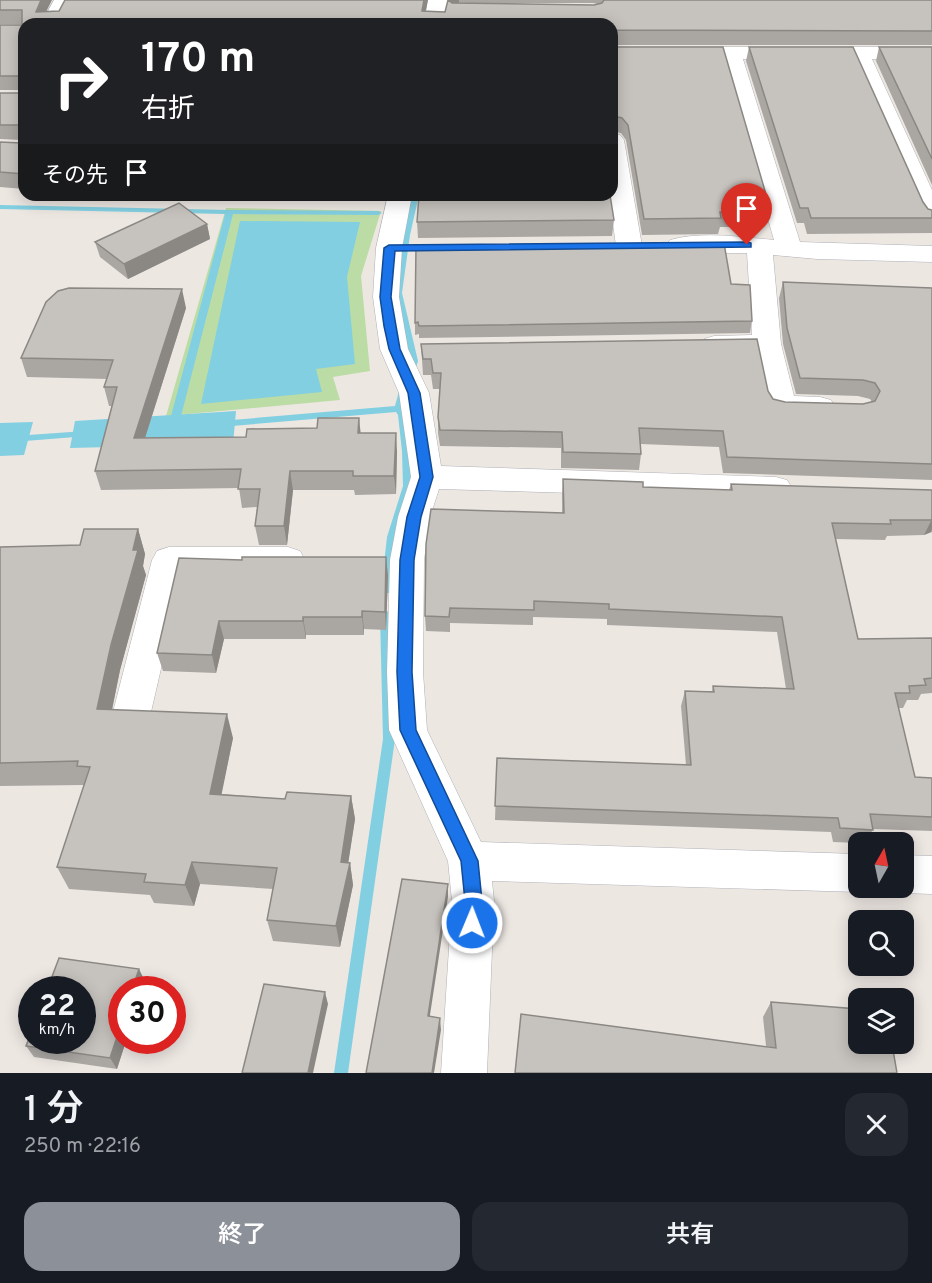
<!DOCTYPE html>
<html lang="ja">
<head>
<meta charset="utf-8">
<style>
  body { margin:0; font-family:Overpass,"Noto Sans JP",sans-serif; background:#242831; color:#f1f3f6; height:100vh; display:flex; flex-direction:column; font-size:22px; white-space:nowrap }
  * { box-sizing:border-box; margin:0 }
  p { font-size:20px; color:#9ea1a6 }
  .icon { flex:none; width:33px; height:33px; fill:none; stroke:currentColor; stroke-width:2; stroke-linecap:round; stroke-linejoin:round }
  .map { position:relative; height:1073px; overflow:hidden }
  .details { display:flex; flex-direction:column; background:#171b24; flex:1 }
  .details>* { flex:none }
  .hud { position:absolute; left:18px; top:18px; width:600px; height:183px; border-radius:18px; box-shadow:0 3px 15px #0003; background:#202124; color:#fff; overflow:hidden }
  .needle { width:39px; rotate:9deg }
  .fabs { position:absolute; left:848px; top:832px; display:grid; gap:12px }
  .fabs a { display:grid; place-items:center; width:66px; height:66px; border-radius:12px; background:#171b24; box-shadow:0 3px 15px #0003; font-size:30px }
  .speed { position:absolute; left:18px; top:976px; display:flex; gap:12px; font-size:30px; font-weight:700; text-align:center }
  .speed>* { display:grid; place-content:center; width:78px; height:78px; border-radius:50%; background:#171b24; box-shadow:0 3px 15px #0003; line-height:1 }
  .speed small { font-size:15px; font-weight:400 }
  .speed .limit { border:9px solid #d22; background:#fff; color:#111 }
  .pin { position:absolute; display:grid; place-items:center; width:51px; height:51px; color:#fff; margin:-62px -26px; border-radius:50% 50% 50% 0; rotate:-45deg; box-shadow:0 0 6px #0007 }
  .pin .icon { rotate:45deg }
  .me { position:absolute; width:66px; margin:-33px; rotate:1deg; stroke-linejoin:round; filter:drop-shadow(0 0 4px #0008) }
  .turn { display:flex; align-items:center; gap:21px; height:126px; padding:0 24px; font-size:27px }
  .turn .icon { width:78px; height:78px; stroke-width:2.5 }
  .turn b { display:block; font-size:42px; line-height:51px }
  .then { display:flex; align-items:center; height:57px; padding:0 24px; background:#0003; gap:12px; font-size:22px }
  .round { display:grid; place-items:center; flex:none; width:63px; height:63px; border-radius:18px; background:#242831 }
  .summary { display:flex; align-items:center; justify-content:space-between; height:102px; padding:0 24px }
  h1 { font-size:36px; font-weight:600; line-height:45px }
  .primary-button { display:flex; gap:12px; margin-top:auto; padding:12px 24px }
  .primary-button a { flex:1; height:69px; border-radius:18px; background:#8c9099; color:#fff; font-size:24px; font-weight:600; line-height:69px; text-align:center }
  .primary-button a+a { background:#242831; color:#f1f3f6 }
  .map>svg:first-child { display:block }
  .green { fill:#bcdca5 }
  .water { fill:#82cfe1 }
  .lines { fill:none; stroke-linecap:round; stroke-linejoin:round }
  .stream { fill:#82cfe1; fill-rule:evenodd }
  .minor-casing { stroke:#aeb0b7; stroke-width:1 }
  .minor { fill:#fff; fill-rule:evenodd }
  .wall { fill:#aaa7a3; fill-rule:evenodd }
  .shaded-wall { fill:#8b8884 }
  .building { fill:#c6c2bd; stroke:#8b8884; stroke-width:1.5 }
  .route { fill:#1a73e8; stroke:#114b97; stroke-width:1.5 }
</style>
</head>
<body>
<div class="map">
<svg width="932" height="1073" viewBox="0 0 932 1073">
  <rect width="100%" height="100%" fill="#ede7e2"/>
  <path class="green" d="M 226,208 L 381,211 L 361,276 L 370,371 L 333,377 L 340,400 L 166,416 Z"/>
  <path class="water" d="M 240,221 L 360,222 L 347,277 L 355,364 L 316,369 L 322,392 L 201,404 Z
    M 236,411 L 233,444 L 70,448 L 75,421 Z
    M 33,422 L 24,455 L 0,456 L 0,423 Z"/>
  <g class="lines">
    <path class="stream" d="M 411,195 L 419,195 L 410,235 L 402,293 L 418,361 L 415,371 L 410,374 L 405,371 L 408,361 L 394,293 L 402,235 Z
      M 0,205 L 230,210 L 378,211 L 382,213 L 378,215 L 233,214 L 181,416 L 176,419 L 171,416 L 225,214 L 0,209 Z
      M 404,388 L 409,391 L 404,409 L 408,415 L 412,451 L 413,486 L 397,537 L 391,590 L 390,593 L 382,593 L 381,590 L 387,537 L 403,486 L 402,451 L 398,415 L 396,412 L 220,427 L 215,424 L 220,421 L 395,406 L 399,391 Z
      M 85,431 L 88,432 L 90,434 L 88,436 L 0,443 L 0,437 Z
      M 386,611 L 390,612 L 392,615 L 395,739 L 348,1073 L 334,1073 L 383,739 L 380,615 L 382,612 Z"/>
    <defs>
      <path id="minor" d="M 54,0 L 74,0 L 61,24 L 41,24 Z
        M 428,0 L 448,0 L 444,24 L 424,24 Z
        M 612,47 L 932,47 L 932,59 L 872,59 L 932,190 L 932,224 L 923,222 L 920,217 L 851,59 L 743,59 L 800,242 L 932,246 L 932,262 L 817,259 L 773,255 L 781,344 L 794,396 L 820,397 L 831,400 L 835,407 L 831,414 C 812,419 789,418 770,413 L 766,406 L 755,353 L 714,354 L 704,351 L 700,345 L 704,339 L 714,336 L 752,335 L 747,253 L 679,253 L 670,250 L 666,245 L 670,240 C 702,231 741,237 774,240 L 722,59 L 612,59 Z
        M 612,133 L 620,135 L 624,140 L 642,246 L 638,251 L 629,254 L 620,251 L 616,246 L 609,195 L 612,195 Z
        M 388,195 L 412,195 L 402,248 L 399,297 L 408,349 L 429,393 L 441,466 L 776,477 L 787,480 L 792,488 L 787,496 L 776,499 L 439,489 L 430,517 L 424,560 L 423,672 L 427,730 L 481,842 L 858,854 L 858,888 L 869,888 L 858,892 L 492,881 L 494,901 L 487,1073 L 441,1073 L 452,901 L 448,861 L 389,730 L 387,672 L 390,560 L 398,517 L 411,477 L 399,393 L 380,349 L 373,297 L 376,248 Z
        M 169,547 L 288,547 L 300,551 L 305,560 L 300,569 L 288,573 L 183,573 L 151,712 L 145,723 L 132,728 L 119,723 L 113,712 L 152,560 L 157,551 Z
        M 903,855 L 932,856 L 932,894 L 903,893 L 889,888 L 903,888 Z"/>
    </defs>
    <use href="#minor" class="minor-casing"/>
    <use href="#minor" class="minor"/>
  </g>
  <path class="wall" d="M 0,0 L 46,11 L 445,12 L 449,0 L 932,0 L 932,45 L 612,45 L 24,24 L 24,189 L 0,187 L 0,142 L 21,143 L 21,140 L 0,139 L 0,93 L 21,93 L 21,90 L 0,90 L 0,25 L 22,25 L 22,24 L 0,24 ZM 458,3 L 593,3 L 598,4 L 594,5 Z
    M 612,45 L 770,208 L 767,223 L 745,223 L 744,227 L 720,227 L 718,234 L 642,235 L 626,140 L 621,133 L 612,131 Z
    M 749,47 L 923,202 L 928,209 L 932,218 L 932,233 L 807,234 L 804,223 L 797,223 L 746,61 Z
    M 879,47 L 932,47 L 932,185 L 876,61 Z
    M 43,195 L 90,195 L 88,198 L 44,197 Z
    M 313,195 L 387,195 L 385,199 L 324,197 L 324,195 Z
    M 614,220 L 612,236 L 418,238 L 417,222 Z
    M 207,224 L 210,239 L 128,279 L 100,257 L 95,242 Z
    M 783,282 L 932,288 L 932,480 L 723,473 L 719,447 L 640,444 L 641,454 L 639,470 L 561,468 L 561,448 L 440,446 L 438,433 L 438,417 L 440,389 L 433,389 L 431,375 L 423,375 L 421,344 L 768,391 L 773,399 L 785,402 L 863,404 L 872,402 L 870,399 L 858,396 L 796,394 L 783,344 L 779,298 Z
    M 731,284 L 752,321 L 750,333 L 419,338 L 419,334 L 415,335 L 415,323 Z
    M 186,308 L 145,438 L 246,437 L 361,433 L 397,451 L 396,494 L 355,495 L 354,490 L 293,490 L 287,545 L 259,545 L 255,526 L 257,507 L 242,508 L 239,488 L 101,490 L 95,471 L 112,406 L 109,406 L 104,387 L 107,379 L 27,377 L 21,358 Z
    M 563,479 L 643,487 L 729,490 L 731,484 L 932,490 L 932,532 L 924,535 L 887,536 L 885,540 L 835,539 L 858,639 L 932,638 L 932,693 L 921,694 L 918,700 L 907,700 L 903,708 L 898,708 L 915,777 L 932,778 L 932,831 L 873,829 L 866,843 L 859,843 L 833,842 L 831,832 L 495,820 L 497,758 L 686,765 L 681,706 L 685,691 L 712,691 L 713,686 L 786,689 L 777,632 L 607,625 L 607,619 L 533,617 L 533,625 L 450,623 L 450,632 L 426,631 L 425,616 L 562,513 L 562,495 Z
    M 138,529 L 145,554 L 143,566 L 146,575 L 120,670 L 112,710 L 233,738 L 221,794 L 285,799 L 351,796 L 355,819 L 348,863 L 350,863 L 353,885 L 340,947 L 273,941 L 267,920 L 273,889 L 200,884 L 194,906 L 154,903 L 150,895 L 69,889 L 57,867 L 84,785 L 0,786 L 0,547 L 80,545 Z
    M 179,558 L 388,575 L 386,630 L 364,629 L 364,635 L 306,635 L 306,639 L 224,639 L 216,673 L 163,671 L 157,653 Z
    M 145,981 L 117,1069 L 34,1057 L 26,1046 Z
    M 771,1002 L 897,1073 L 766,1046 L 763,1017 Z"/>
  <path class="shaded-wall" d="M 41,0 L 52,0 L 40,24 L 36,12 Z
    M 424,0 L 428,0 L 423,24 L 422,11 Z
    M 449,0 L 459,0 L 459,3 L 449,7 Z
    M 614,116 L 613,131 L 612,131 L 612,117 Z
    M 207,224 L 210,239 L 128,279 L 124,264 Z
    M 182,289 L 186,308 L 139,457 L 134,438 Z
    M 359,418 L 361,436 L 358,433 Z
    M 396,433 L 397,451 L 396,494 L 394,476 Z
    M 290,471 L 293,490 L 287,545 L 284,526 Z
    M 932,519 L 932,529 L 931,532 L 924,535 Z
    M 138,529 L 145,554 L 143,566 L 146,575 L 120,670 L 107,734 L 97,709 Z
    M 386,557 L 388,575 L 386,630 L 385,612 Z
    M 362,611 L 364,629 L 364,635 L 362,617 Z
    M 303,617 L 306,635 L 306,639 L 303,621 Z
    M 219,621 L 224,639 L 216,673 L 212,655 Z
    M 227,714 L 233,738 L 217,817 L 210,794 Z
    M 351,796 L 355,819 L 345,884 L 341,862 Z
    M 192,862 L 200,884 L 194,906 L 185,885 Z
    M 350,863 L 353,885 L 340,947 L 336,926 Z
    M 448,884 L 448,897 L 428,1028 L 428,1016 Z
    M 139,969 L 145,981 L 142,990 L 132,990 Z
    M 325,992 L 328,1004 L 313,1073 L 308,1073 Z
    M 440,1018 L 441,1030 L 434,1073 L 432,1073 Z
    M 122,1022 L 122,1041 L 126,1041 L 117,1069 L 110,1058 Z"/>
  <path class="building" d="M 0,0 L 41,0 L 36,12 L 59,11 L 65,0 L 424,0 L 422,11 L 445,12 L 448,0 L 452,3 L 594,5 L 602,3 L 604,0 L 932,0 L 932,31 L 613,30 L 612,32 L 612,24 L 24,24 L 24,174 L 0,172 L 0,142 L 21,143 L 21,125 L 0,125 L 0,93 L 21,93 L 21,76 L 0,76 L 0,25 L 22,25 L 22,10 L 0,10 Z
    M 612,45 L 613,47 L 723,47 L 770,208 L 746,208 L 747,212 L 720,212 L 721,218 L 644,219 L 628,125 L 622,118 L 614,116 L 612,117 Z
    M 749,47 L 853,47 L 923,202 L 928,209 L 932,210 L 932,218 L 811,218 L 808,208 L 800,208 Z
    M 879,47 L 932,47 L 932,159 Z
    M 419,195 L 610,195 L 614,220 L 417,222 Z
    M 179,203 L 207,224 L 124,264 L 95,242 Z
    M 724,243 L 731,284 L 750,285 L 752,321 L 419,326 L 418,322 L 415,323 L 416,246 Z
    M 783,282 L 932,288 L 932,464 L 727,457 L 723,431 L 639,428 L 641,454 L 563,452 L 562,432 L 440,430 L 438,417 L 441,373 L 433,373 L 431,359 L 423,359 L 421,344 L 757,339 L 768,391 L 773,399 L 785,402 L 863,404 L 875,401 L 880,391 L 875,383 L 863,380 L 800,378 L 787,328 Z
    M 69,288 L 182,289 L 134,438 L 246,437 L 247,429 L 317,428 L 318,418 L 359,418 L 358,433 L 396,433 L 394,476 L 353,476 L 353,471 L 290,471 L 284,526 L 255,526 L 260,489 L 238,489 L 241,469 L 95,471 L 117,387 L 104,387 L 113,360 L 21,358 L 46,302 L 58,291 Z
    M 563,479 L 643,482 L 643,487 L 732,490 L 731,484 L 932,490 L 932,519 L 931,520 L 890,520 L 891,524 L 832,523 L 858,639 L 932,638 L 932,678 L 924,679 L 926,685 L 909,686 L 910,693 L 895,693 L 915,777 L 932,778 L 932,817 L 870,814 L 873,830 L 840,828 L 838,818 L 495,806 L 497,758 L 691,765 L 685,691 L 714,692 L 713,686 L 794,689 L 782,617 L 609,609 L 609,604 L 534,601 L 534,610 L 450,608 L 449,617 L 425,616 L 426,544 L 431,509 L 564,513 Z
    M 84,529 L 138,529 L 133,550 L 138,550 L 111,645 L 97,709 L 227,714 L 210,794 L 285,799 L 287,792 L 351,796 L 341,862 L 350,863 L 336,926 L 267,920 L 277,868 L 192,862 L 185,885 L 144,882 L 146,874 L 57,867 L 90,767 L 77,766 L 78,761 L 0,763 L 0,547 L 80,545 Z
    M 242,557 L 386,557 L 385,612 L 362,611 L 362,617 L 303,617 L 303,621 L 219,621 L 212,655 L 157,653 L 179,558 L 242,560 Z
    M 402,879 L 448,884 L 428,1016 L 440,1018 L 432,1073 L 366,1073 Z
    M 59,958 L 139,969 L 132,990 L 122,990 L 122,1022 L 110,1058 L 26,1046 L 32,1031 L 32,1041 L 82,1041 L 82,990 L 47,990 Z
    M 264,984 L 325,992 L 308,1073 L 242,1073 Z
    M 771,1002 L 858,1009 L 858,1044 L 892,1044 L 897,1073 L 515,1073 L 521,1014 L 776,1048 Z"/>
  <path class="route" d="M 747,242 L 751,243 L 751,247 L 395,251 L 391,297 L 396,326 L 400,349 L 420,393 L 433,477 L 421,517 L 414,560 L 412,672 L 416,730 L 478,861 L 482,901 L 478,929 L 472,931 L 466,929 L 463,923 L 465,901 L 461,861 L 400,730 L 397,672 L 400,560 L 407,517 L 420,477 L 408,393 L 389,349 L 384,326 L 380,297 L 384,248 L 389,245 Z"/>
</svg>
<div class="fabs">
<a><svg class="needle" viewBox="-14 -14 28 28"><path d="M0-13l5 13h-10z" fill="#e53935"/><path d="M0 13l5-13h-10z" fill="#9ea1a6"/></svg></a>
<a><svg class="icon" aria-label="search" viewBox="0 0 24 24"><circle cx="10" cy="10" r="6"/><path d="M15 15l6 6"/></svg></a>
<a><svg class="icon" aria-label="layers" viewBox="0 0 24 24"><path d="M12 4l9 5-9 5-9-5zM3 14l9 5 9-5"/></svg></a>
</div>
<div class="speed"><div>22<small>km/h</small></div><div class="limit">30</div></div>
<div class="pin" style="left:747px;top:245px;background:#d93025"><svg class="icon" aria-label="arrive" viewBox="0 0 24 24"><path d="M6 21V4h12l-3 4 3 4H6"/></svg></div>
<svg class="me" style="left:472px;top:923px" viewBox="-20 -20 40 40"><circle r="17" fill="#1a73e8" stroke="#fff" stroke-width="3"/><path d="M0-11L8 9 0 5-8 9z" fill="#fff"/></svg>
<div class="hud">
<div class="turn"><svg class="icon" aria-label="right" viewBox="0 0 24 24"><path d="M7 20v-9h11M14 6l5 5-5 5"/></svg><div><b>170 m</b>右折</div></div>
<div class="then">その先<svg class="icon" aria-label="arrive" viewBox="0 0 24 24"><path d="M6 21V4h12l-3 4 3 4H6"/></svg></div>
</div>
</div>
<section class="details">
<div class="summary"><div><h1>1 分</h1><p>250 m · 22:16</p></div><a class="round"><svg class="icon" aria-label="close" viewBox="0 0 24 24"><path d="M6 6l12 12M18 6L6 18"/></svg></a></div>
<div class="primary-button"><a>終了</a><a>共有</a></div>
</section>
</body>
</html>
